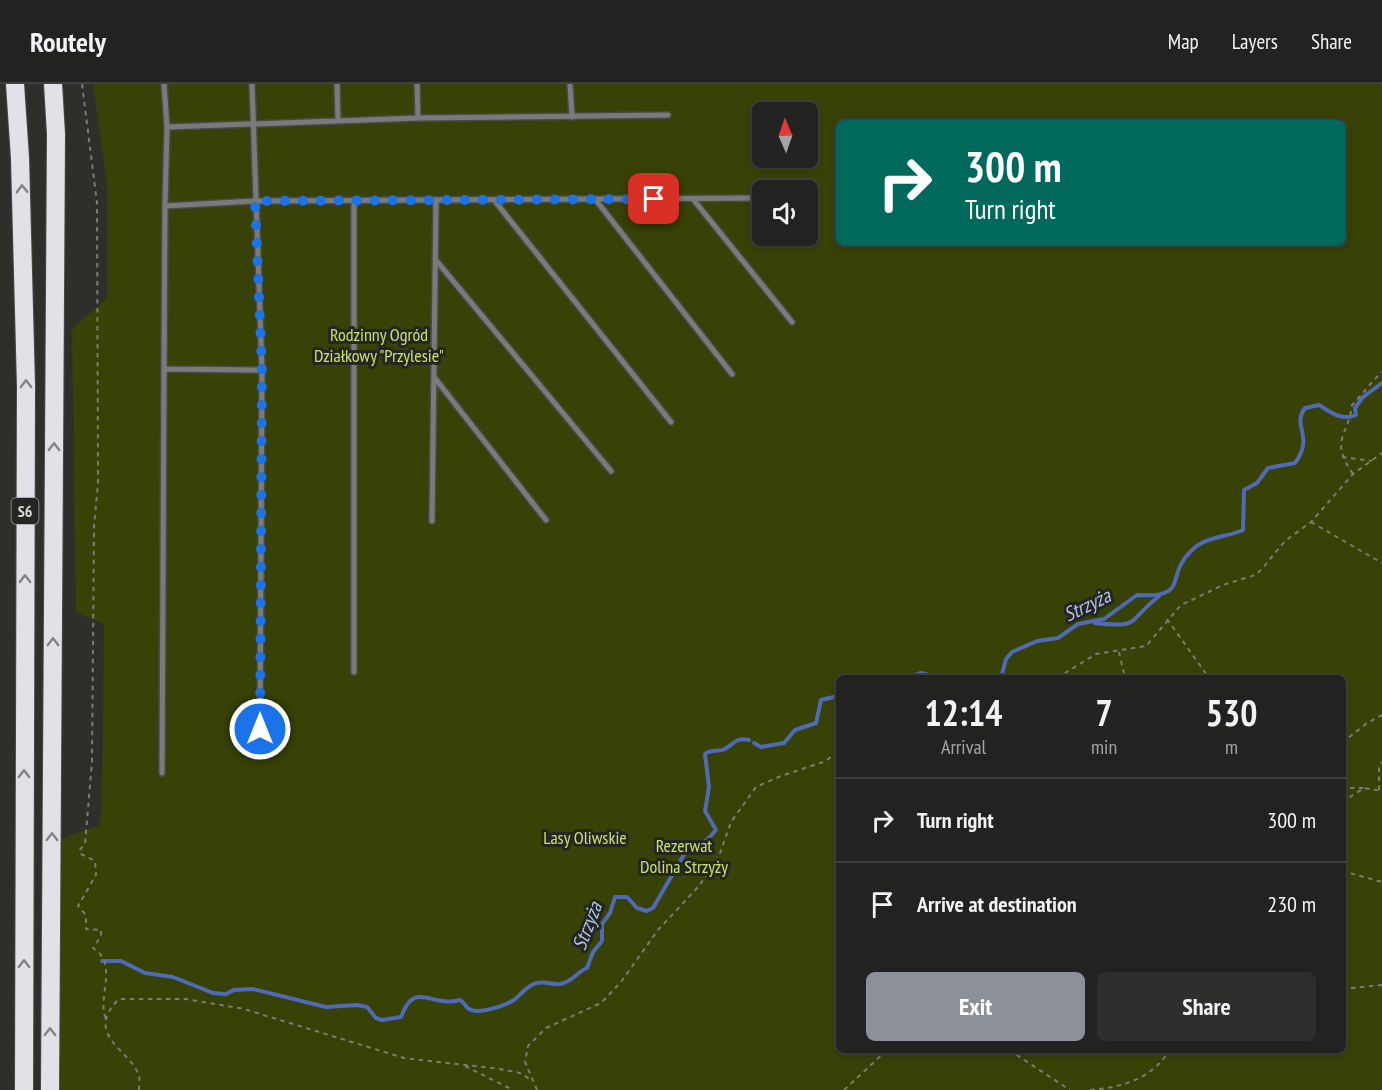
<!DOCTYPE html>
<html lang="en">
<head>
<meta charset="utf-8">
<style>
  body { margin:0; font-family:"PT Sans Narrow",sans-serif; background:#2e2f2d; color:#f1f3f6; height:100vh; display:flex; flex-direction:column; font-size:22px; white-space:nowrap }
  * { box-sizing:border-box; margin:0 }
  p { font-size:20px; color:#a2a4a5 }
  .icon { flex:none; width:33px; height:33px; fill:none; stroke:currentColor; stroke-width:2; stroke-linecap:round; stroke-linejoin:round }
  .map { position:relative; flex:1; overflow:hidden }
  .side { position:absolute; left:836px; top:591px; width:510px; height:378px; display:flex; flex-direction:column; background:#222320; border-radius:9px; box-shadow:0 3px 9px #0003,0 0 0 2px #3f403e }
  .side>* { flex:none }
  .guide { position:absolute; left:836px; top:36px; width:510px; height:126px; border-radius:9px; box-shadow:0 3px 9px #0003,0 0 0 2px #3f403e; background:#00695c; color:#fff; overflow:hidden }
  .needle { width:39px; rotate:358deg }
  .fabs { position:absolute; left:752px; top:18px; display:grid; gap:12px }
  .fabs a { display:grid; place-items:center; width:66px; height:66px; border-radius:9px; background:#222320; box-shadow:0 3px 9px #0003,0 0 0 2px #3f403e; font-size:30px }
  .pin { position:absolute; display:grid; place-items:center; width:51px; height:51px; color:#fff; margin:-26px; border-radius:12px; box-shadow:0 3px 9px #0006 }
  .me { position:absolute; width:66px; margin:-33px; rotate:0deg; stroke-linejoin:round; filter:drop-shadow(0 0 4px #0008) }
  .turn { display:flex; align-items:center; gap:21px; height:126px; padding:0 30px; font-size:27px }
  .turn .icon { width:78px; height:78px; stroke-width:2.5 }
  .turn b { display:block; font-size:42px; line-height:51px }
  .eta { display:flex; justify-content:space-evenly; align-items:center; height:102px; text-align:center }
  .eta b { font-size:36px; font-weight:800; line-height:42px }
  .cta { display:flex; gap:12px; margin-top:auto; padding:12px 30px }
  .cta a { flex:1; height:69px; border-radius:9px; background:#8c9099; color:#fff; font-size:24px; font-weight:800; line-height:69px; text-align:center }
  .cta a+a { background:#2e2f2d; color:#f1f3f6 }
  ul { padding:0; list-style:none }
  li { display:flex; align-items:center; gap:18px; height:84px; padding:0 30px; border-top:2px solid #3f403e }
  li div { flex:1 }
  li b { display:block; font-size:22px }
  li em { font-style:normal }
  header { display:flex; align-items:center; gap:36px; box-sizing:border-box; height:84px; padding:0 30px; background:#222320; border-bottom:2px solid #3f403e }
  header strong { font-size:28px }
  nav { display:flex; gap:33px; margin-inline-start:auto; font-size:21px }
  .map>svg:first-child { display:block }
  .green { fill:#384106; fill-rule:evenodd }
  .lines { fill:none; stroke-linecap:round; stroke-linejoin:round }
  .stream { stroke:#4f6ab7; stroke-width:4 }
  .lane-casing { stroke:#4a4b47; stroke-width:8 }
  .highway-casing { stroke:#4a4b47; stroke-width:20 }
  .path { stroke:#7b7c78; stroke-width:2; stroke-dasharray:4.5 4.5; stroke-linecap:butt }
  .lane { stroke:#797a7c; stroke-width:5 }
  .highway { stroke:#e0e2e8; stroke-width:18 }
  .oneway { stroke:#828484 }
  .route { stroke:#1a73e8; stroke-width:10; stroke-dasharray:0 18 }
  .labels { text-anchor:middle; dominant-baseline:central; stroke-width:6; stroke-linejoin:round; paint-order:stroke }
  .shield { fill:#242621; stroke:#a3a5a1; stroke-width:1.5 }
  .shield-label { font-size:16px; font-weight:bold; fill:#dadbd8 }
  .park-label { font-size:18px; fill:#c9e364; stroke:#242621 }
  .water-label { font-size:20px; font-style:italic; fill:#b3c4ee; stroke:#242621 }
</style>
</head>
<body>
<header>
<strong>Routely</strong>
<nav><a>Map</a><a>Layers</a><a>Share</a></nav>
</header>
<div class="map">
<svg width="1382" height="1006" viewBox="0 0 1382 1006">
  <rect width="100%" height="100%" fill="#2e2f2b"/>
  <path class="green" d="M 93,0 L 1382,0 L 1382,1006 L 58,1006 L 58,759 L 70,751 L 99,742 L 102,721 L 104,540 L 76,528 L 72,245 L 107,214 L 107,101 ZM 762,28 L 807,28 L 807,74 L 762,74 ZM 838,39 L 1342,39 L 1342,159 L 838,159 ZM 762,106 L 807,106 L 807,152 L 762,152 ZM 838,594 L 1342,594 L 1342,966 L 838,966 Z"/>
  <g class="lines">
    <path class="stream" d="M 1095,539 C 1142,544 1126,538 1159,512
      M 905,594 L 921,589 L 941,594
      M 976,594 L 983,594
      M 1001,594 L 1006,575 L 1012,568 L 1037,557 L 1058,554 L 1078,540 L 1104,535 L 1137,511 C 1191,514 1164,493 1191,467 C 1206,452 1225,454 1243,446 L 1244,406 L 1257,399 L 1268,384 L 1295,379 C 1315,352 1291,342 1305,324 L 1319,321 C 1332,329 1341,337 1356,331 L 1355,324 L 1363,313 L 1382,299
      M 754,659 L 761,663 L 784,659 L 795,646 L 816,639 L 821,616 L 838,612
      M 102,877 L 121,877 L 145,889 L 173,893 L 213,909 L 226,910 L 234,906 L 253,905 L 326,923 L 357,921 L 367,923 L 376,934 L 382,936 L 401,933 C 415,895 431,924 460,916 C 465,918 465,923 469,925 C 479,931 506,921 514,916 C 522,910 527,901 537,899 C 545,897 552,901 560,900 C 571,899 577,888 587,884 L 593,868 L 602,857 L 602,840 L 610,829 L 615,813 L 627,813 L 637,824 L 647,827 L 653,824 L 685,769 L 707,756 L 716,746 L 705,727 L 709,703 L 705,670 C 712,664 718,669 725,665 C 735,659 736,653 749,656"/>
    <defs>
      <path id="lane" d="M 164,0 L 167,43 L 165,122
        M 337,0 L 338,37
        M 417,0 L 418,34
        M 570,0 L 572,33
        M 167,43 L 418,34 L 668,31
        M 595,115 L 732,290
        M 693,115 L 792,238
        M 494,116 L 671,338
        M 354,117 L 354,588
        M 435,175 L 611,387
        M 164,285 L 165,122 L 255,117 L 762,114
        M 434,293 L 546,436
        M 432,437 L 436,116
        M 260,645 L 262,286
        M 162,689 L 164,285 L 262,286 L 252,0"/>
      <path id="highway" d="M 15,0 L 20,74 L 26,302 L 24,1006
        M 50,1006 L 56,50 L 53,0"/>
    </defs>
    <use href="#lane" class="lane-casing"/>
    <use href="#highway" class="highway-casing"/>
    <path class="path" d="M 82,0 L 97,119 L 98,400 L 94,442 L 92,678 L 85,760 L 79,767 L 81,770 L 95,777 L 96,791 L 78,822 L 86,831 L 86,845 L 101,846 L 101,852 L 93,864 C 120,881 95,915 107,937
      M 1342,373 L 1372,377
      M 1353,390 C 1329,355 1348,354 1352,321 C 1363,310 1371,298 1382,288
      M 1311,438 L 1382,479
      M 1167,535 L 1209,594
      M 1119,568 L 1125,594
      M 1057,594 L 1096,570 L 1146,562 L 1181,521 L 1223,501 L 1255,491 L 1261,486 L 1285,457 L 1311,438 L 1353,390 L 1382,369
      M 1342,659 L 1367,639 L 1382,631
      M 1342,700 L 1349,704 L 1364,704
      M 1379,706 L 1379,683 L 1382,678
      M 1342,718 L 1364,704 L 1382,707
      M 1342,787 L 1382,798
      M 1342,905 L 1382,901
      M 1009,966 L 1070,1006
      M 465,982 L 513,1006
      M 139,1006 C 139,1002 140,996 139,992 C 132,967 82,951 119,915 L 185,915 L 244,925 L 404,974 L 500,985 L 520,989 L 533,997
      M 537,1006 L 525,978 L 528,962 L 546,944 L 601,919 L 621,898 L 658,846 L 699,802 L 719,772 L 731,738 L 756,703 L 781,692 L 826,677 L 838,667
      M 844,1006 L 887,966
      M 1090,1006 C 1124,1003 1151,995 1170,966"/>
    <use href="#lane" class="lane"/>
    <use href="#highway" class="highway"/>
  </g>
  <defs><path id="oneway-chevron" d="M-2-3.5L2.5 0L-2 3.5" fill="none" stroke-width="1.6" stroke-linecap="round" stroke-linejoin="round" transform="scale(1.5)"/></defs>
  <g class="oneway">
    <use href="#oneway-chevron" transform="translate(22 105) rotate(-92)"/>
    <use href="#oneway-chevron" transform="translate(26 300) rotate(-90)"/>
    <use href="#oneway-chevron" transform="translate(54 363) rotate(-90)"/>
    <use href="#oneway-chevron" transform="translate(25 495) rotate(-90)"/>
    <use href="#oneway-chevron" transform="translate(53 558) rotate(-90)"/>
    <use href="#oneway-chevron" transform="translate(24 690) rotate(-90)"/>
    <use href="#oneway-chevron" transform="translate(52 753) rotate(-90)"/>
    <use href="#oneway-chevron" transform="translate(24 880) rotate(-90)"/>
    <use href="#oneway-chevron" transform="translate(50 948) rotate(-90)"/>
  </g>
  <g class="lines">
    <path class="route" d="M 260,645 L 262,286 L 255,117 L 654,115"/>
  </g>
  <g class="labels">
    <rect class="shield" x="11.5" y="414" width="27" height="26" rx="4.5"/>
    <g class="shield-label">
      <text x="25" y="427">S6</text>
    </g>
    <g class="park-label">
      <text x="379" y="250">Rodzinny Ogród<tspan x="379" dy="21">Działkowy "Przylesie"</tspan></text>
      <text x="585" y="753">Lasy Oliwskie</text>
      <text x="684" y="761">Rezerwat<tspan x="684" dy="21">Dolina Strzyży</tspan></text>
    </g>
    <g class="water-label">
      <text transform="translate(1087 521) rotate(-26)">Strzyża</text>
      <text transform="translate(587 842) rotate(-69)">Strzyża</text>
    </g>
  </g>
</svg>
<div class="fabs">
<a><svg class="needle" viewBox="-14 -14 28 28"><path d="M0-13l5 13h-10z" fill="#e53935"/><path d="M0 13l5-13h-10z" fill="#a2a4a5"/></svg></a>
<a><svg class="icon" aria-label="sound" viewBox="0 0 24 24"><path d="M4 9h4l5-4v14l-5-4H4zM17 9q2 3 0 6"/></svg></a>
</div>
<div class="pin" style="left:654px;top:115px;background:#d93025"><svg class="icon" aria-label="arrive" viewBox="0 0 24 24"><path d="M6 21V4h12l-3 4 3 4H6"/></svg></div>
<svg class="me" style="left:260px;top:645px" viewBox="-20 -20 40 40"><circle r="17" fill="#1a73e8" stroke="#fff" stroke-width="3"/><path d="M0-11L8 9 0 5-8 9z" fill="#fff"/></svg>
<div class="guide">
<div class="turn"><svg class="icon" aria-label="right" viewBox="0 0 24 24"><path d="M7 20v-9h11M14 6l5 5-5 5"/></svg><div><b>300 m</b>Turn right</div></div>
</div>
<section class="side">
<div class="eta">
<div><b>12:14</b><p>Arrival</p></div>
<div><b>7</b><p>min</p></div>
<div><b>530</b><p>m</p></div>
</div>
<ul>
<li><svg class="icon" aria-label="right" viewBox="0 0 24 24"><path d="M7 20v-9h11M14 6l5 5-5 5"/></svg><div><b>Turn right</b></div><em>300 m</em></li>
<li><svg class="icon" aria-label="arrive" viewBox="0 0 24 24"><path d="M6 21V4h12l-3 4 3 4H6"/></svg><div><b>Arrive at destination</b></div><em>230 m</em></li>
</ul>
<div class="cta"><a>Exit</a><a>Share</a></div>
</section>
</div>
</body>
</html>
